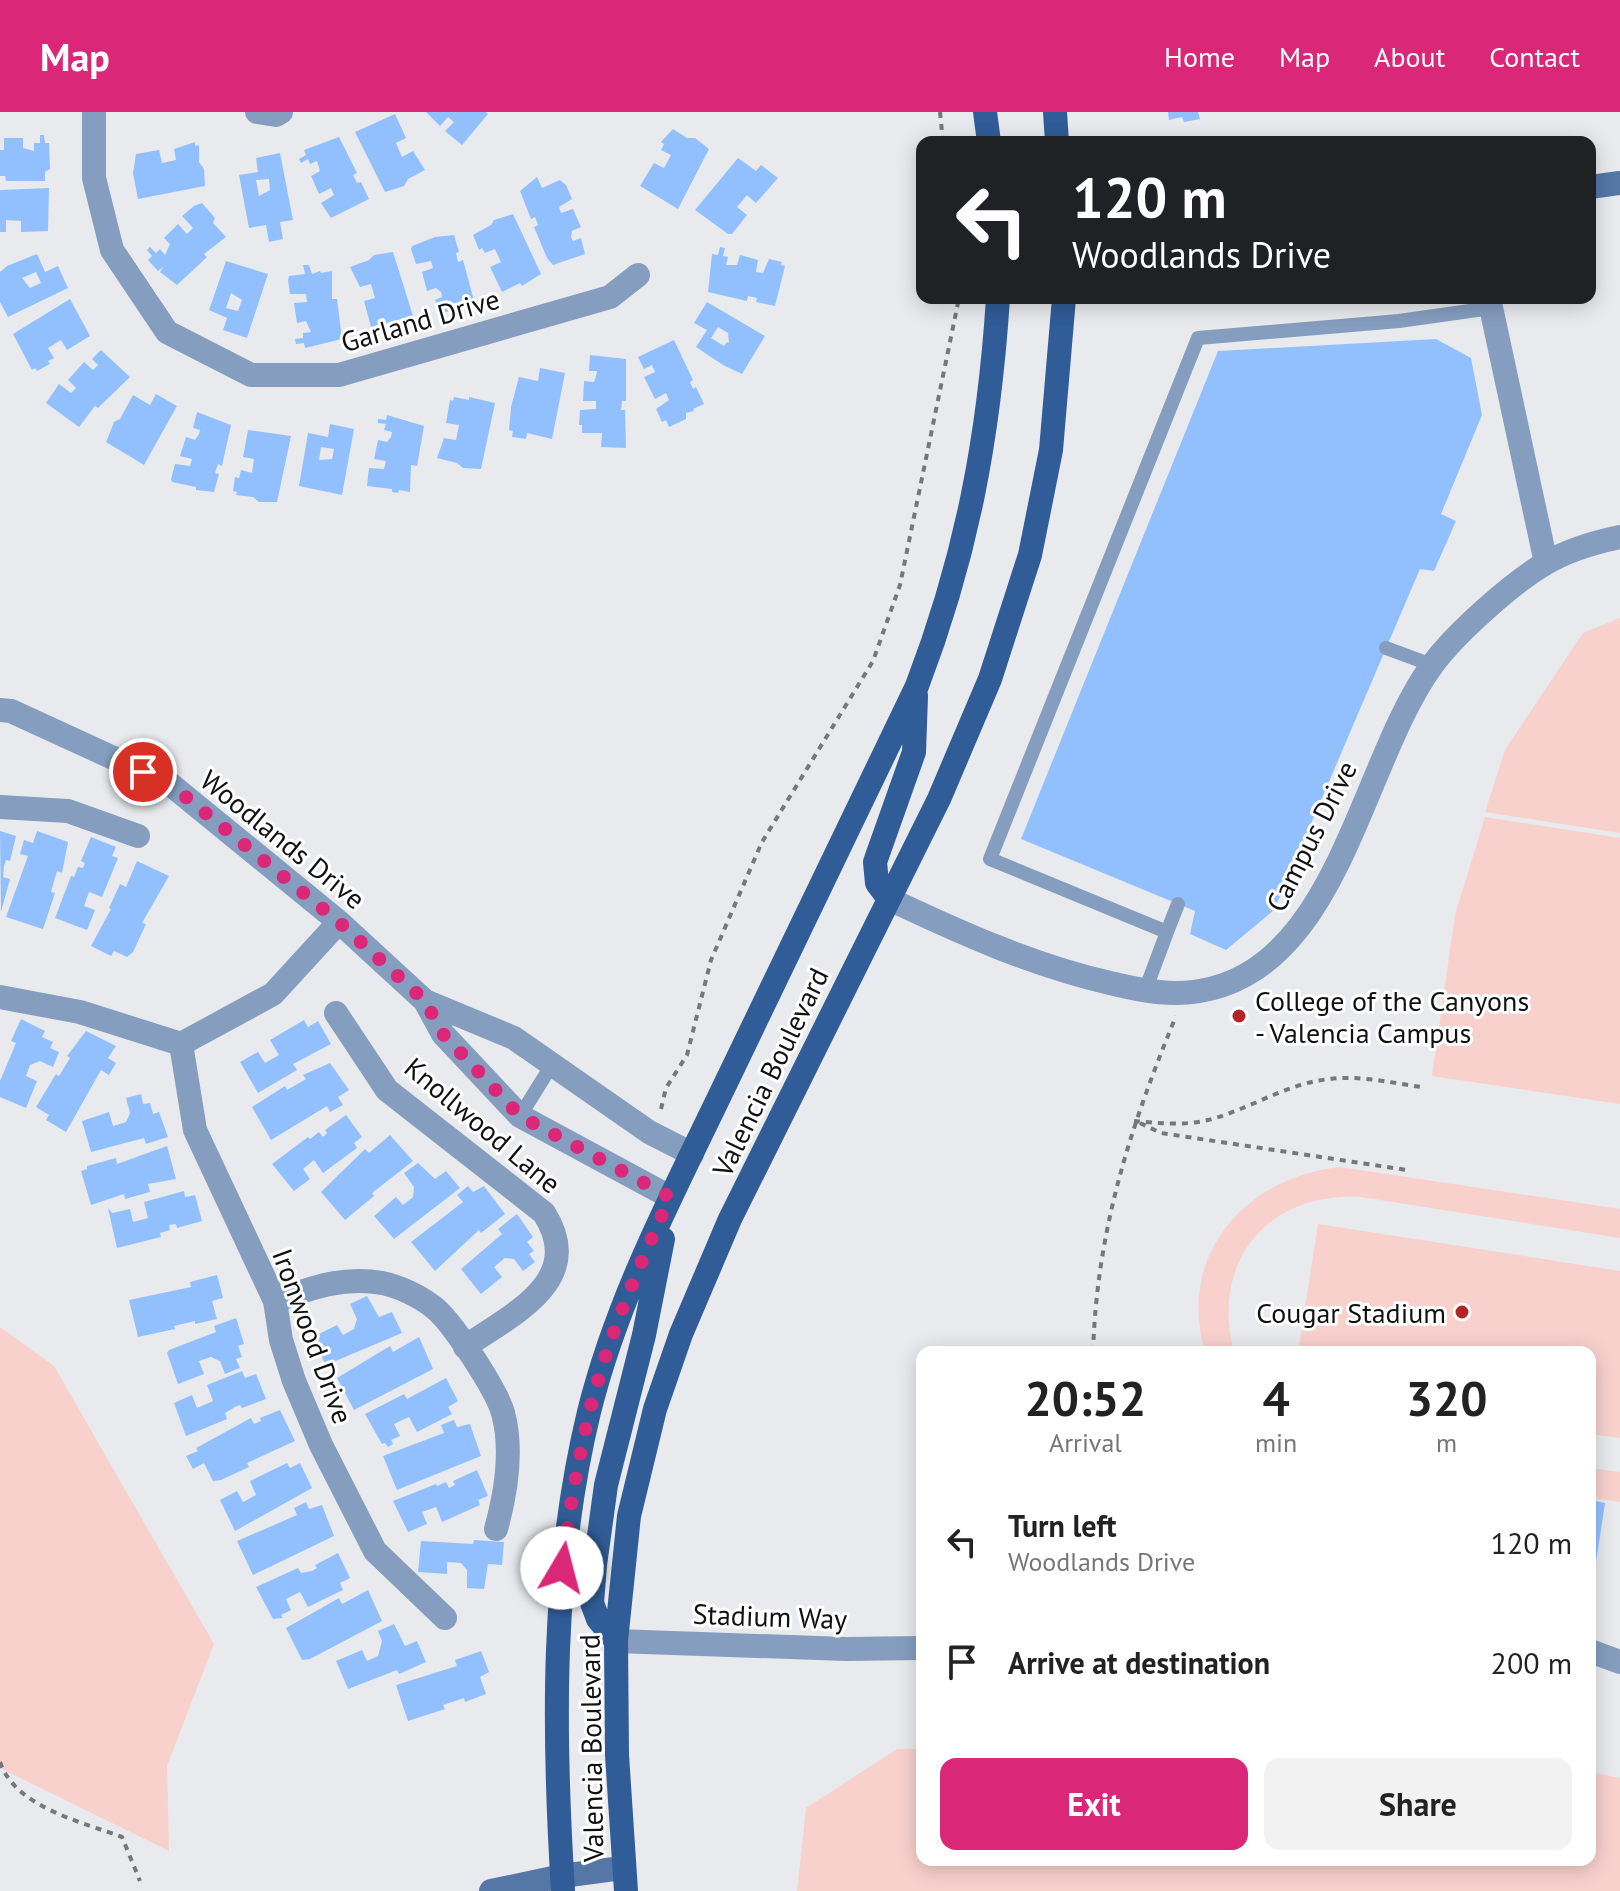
<!DOCTYPE html>
<html lang="en">
<head>
<meta charset="utf-8">
<style>
  body { margin:0; font-family:"PT Sans",sans-serif; background:#f2f2f2; color:#222; height:100vh; display:flex; flex-direction:column; font-size:30px; white-space:nowrap }
  * { box-sizing:border-box; margin:0 }
  p { font-size:26px; color:#767676 }
  .icon { flex:none; width:44px; height:44px; fill:none; stroke:currentColor; stroke-width:2; stroke-linecap:round; stroke-linejoin:round }
  .map { position:relative; flex:1; overflow:hidden }
  .details { position:absolute; left:916px; top:1234px; width:680px; height:520px; display:flex; flex-direction:column; background:#fff; border-radius:16px; box-shadow:0 4px 20px #0003 }
  .details>* { flex:none }
  .banner { position:absolute; left:916px; top:24px; width:680px; height:168px; border-radius:16px; box-shadow:0 4px 20px #0003; background:#202124; color:#fff; overflow:hidden }
  .pin { position:absolute; display:grid; place-items:center; width:68px; height:68px; color:#fff; margin:-34px; border:4px solid #fff; border-radius:50%; box-shadow:0 2px 8px #0007 }
  .me { position:absolute; width:88px; margin:-44px; rotate:8deg; stroke-linejoin:round; filter:drop-shadow(0 0 6px #0008) }
  .turn { display:flex; align-items:center; gap:28px; height:168px; padding:0 24px; font-size:36px }
  .turn .icon { width:104px; height:104px; stroke-width:2.5 }
  .turn b { display:block; font-size:56px; line-height:68px }
  .eta { display:flex; justify-content:space-evenly; align-items:center; height:136px; text-align:center }
  .eta b { font-size:48px; font-weight:600; line-height:56px }
  .button { display:flex; gap:16px; margin-top:auto; padding:16px 24px }
  .button a { flex:1; height:92px; border-radius:16px; background:#db2777; color:#fff; font-size:32px; font-weight:600; line-height:92px; text-align:center }
  .button a+a { background:#f2f2f2; color:#222 }
  ul { padding:0; list-style:none }
  li { display:flex; align-items:center; gap:24px; height:120px; padding:0 24px }
  li div { flex:1 }
  li b { display:block; font-size:30px }
  li em { font-style:normal }
  header { display:flex; align-items:center; gap:48px; box-sizing:border-box; height:112px; padding:0 40px; background:#db2777; color:#fff }
  header strong { font-size:38px }
  nav { display:flex; gap:44px; margin-inline-start:auto; font-size:28px }
  .map>svg:first-child { display:block }
  .green { fill:#f8d1cd }
  .building { fill:#92c0ff; fill-rule:evenodd }
  .lines { fill:none; stroke-linecap:round; stroke-linejoin:round }
  .path { stroke:#767779; stroke-width:4; stroke-dasharray:6 6; stroke-linecap:butt }
  .lane { stroke:#859dbf; stroke-width:14 }
  .street { stroke:#859dbf; stroke-width:24 }
  .secondary { stroke:#5477a8; stroke-width:24 }
  .primary { stroke:#305c97; stroke-width:24 }
  .route { stroke:#db2777; stroke-width:14; stroke-dasharray:0 25.2 }
  .poi-dot { fill:#b42427; stroke:#fff; stroke-width:3 }
  .labels { text-anchor:middle; dominant-baseline:central; stroke-width:6; stroke-linejoin:round; paint-order:stroke }
  .street-label { font-size:28px; fill:#111112; stroke:#fff }
  .poi-label { font-size:28px; fill:#111112; stroke:#fff; text-anchor:start }
</style>
</head>
<body>
<header>
<strong>Map</strong>
<nav><a>Home</a><a>Map</a><a>About</a><a>Contact</a></nav>
</header>
<div class="map">
<svg width="1620" height="1779" viewBox="0 0 1620 1779">
  <rect width="100%" height="100%" fill="#e8eaed"/>
  <path class="green" d="M 1620,506 L 1620,721 L 1485,700 L 1505,638 L 1583,521 Z
    M 1485,705 L 1620,726 L 1620,992 L 1432,964 L 1455,803 Z
    M 1340,1055 L 1620,1097 L 1620,1126 L 1361,1085 C 1268,1079 1210,1150 1234,1240 L 1205,1240 C 1176,1143 1246,1065 1340,1055 Z
    M 1318,1112 L 1620,1159 L 1620,1326 L 1590,1322 L 1590,1240 L 1298,1240 Z
    M 0,1215 L 54,1254 L 214,1532 L 167,1654 L 169,1739 L 0,1656 Z
    M 1590,1356 L 1620,1360 L 1620,1390 L 1590,1385 Z
    M 897,1637 L 922,1637 L 922,1748 L 1590,1748 L 1590,1660 L 1620,1666 L 1620,1779 L 797,1779 L 806,1696 Z"/>
  <path class="building" d="M 426,0 L 486,0 L 488,2 L 462,33 L 445,19 L 454,10 L 448,5 L 440,14 Z
    M 1168,0 L 1198,0 L 1200,7 L 1184,10 L 1182,5 L 1169,8 Z
    M 395,2 L 406,26 L 396,31 L 402,45 L 413,39 L 425,58 L 408,67 L 404,74 L 385,80 L 355,20 Z
    M 673,17 L 687,26 L 695,26 L 709,37 L 678,97 L 640,74 L 654,51 L 664,56 L 671,43 L 661,38 L 664,32 L 661,30 Z
    M 40,23 L 44,23 L 45,31 L 49,31 L 50,57 L 45,60 L 45,69 L 6,69 L 5,64 L 0,64 L 0,38 L 4,38 L 4,26 L 23,26 L 23,36 L 34,39 L 34,31 L 40,31 Z
    M 339,25 L 357,61 L 353,63 L 357,71 L 361,70 L 369,87 L 331,106 L 321,91 L 334,83 L 331,76 L 319,82 L 311,64 L 320,59 L 317,49 L 310,52 L 308,47 L 301,51 L 299,47 L 306,43 L 304,38 Z
    M 195,30 L 195,34 L 199,33 L 199,50 L 204,57 L 205,74 L 138,87 L 133,61 L 136,42 L 159,38 L 162,51 L 176,48 L 174,37 Z
    M 280,41 L 293,108 L 280,110 L 283,127 L 269,130 L 266,113 L 249,116 L 239,63 L 258,60 L 256,46 ZM 269,67 L 270,78 L 259,84 L 256,68 Z
    M 738,46 L 756,59 L 761,53 L 778,66 L 756,91 L 747,83 L 737,95 L 747,103 L 732,122 L 728,122 L 695,98 Z
    M 537,65 L 542,76 L 560,68 L 566,73 L 572,87 L 559,95 L 561,101 L 573,97 L 581,115 L 572,119 L 571,125 L 573,129 L 581,126 L 585,142 L 553,153 L 547,146 L 534,115 L 538,113 L 535,105 L 531,107 L 520,79 Z
    M 49,76 L 48,119 L 21,120 L 21,109 L 6,108 L 6,120 L 0,120 L 0,78 Z
    M 202,91 L 215,106 L 213,111 L 226,125 L 204,142 L 207,145 L 177,173 L 160,160 L 163,155 L 158,159 L 148,148 L 152,144 L 147,138 L 150,135 L 156,141 L 160,137 L 165,143 L 170,132 L 164,126 L 178,112 L 187,122 L 193,116 L 182,104 L 194,94 Z
    M 513,102 L 541,162 L 522,174 L 520,171 L 502,180 L 490,155 L 501,150 L 495,137 L 485,141 L 482,136 L 479,138 L 473,123 L 491,113 L 494,108 Z
    M 454,123 L 459,140 L 456,141 L 458,150 L 463,148 L 474,189 L 441,202 L 435,188 L 442,185 L 441,180 L 436,176 L 427,179 L 422,160 L 433,156 L 431,149 L 416,152 L 411,137 L 412,134 L 435,125 Z
    M 720,135 L 725,136 L 723,144 L 728,145 L 726,153 L 737,153 L 740,143 L 758,148 L 756,160 L 763,161 L 769,147 L 782,150 L 781,153 L 785,154 L 775,194 L 756,190 L 757,186 L 748,184 L 747,189 L 708,180 L 712,142 L 718,143 Z
    M 393,140 L 413,204 L 371,215 L 364,189 L 375,186 L 371,172 L 360,175 L 350,155 L 369,148 L 374,143 Z
    M 37,142 L 45,160 L 58,154 L 68,176 L 8,205 L 0,190 L 0,160 L 7,154 ZM 36,160 L 41,171 L 30,176 L 22,166 Z
    M 226,149 L 268,162 L 247,226 L 223,218 L 227,206 L 209,198 ZM 231,181 L 242,188 L 238,199 L 226,196 Z
    M 303,153 L 309,153 L 312,162 L 320,159 L 321,161 L 332,159 L 332,187 L 337,187 L 342,227 L 305,236 L 304,231 L 296,232 L 295,227 L 303,226 L 303,221 L 311,220 L 306,209 L 297,211 L 294,191 L 307,190 L 306,182 L 290,182 L 288,168 L 289,164 L 305,162 Z
    M 70,187 L 90,224 L 67,238 L 61,228 L 48,236 L 54,246 L 48,249 L 50,252 L 37,259 L 35,256 L 32,258 L 13,222 Z
    M 707,190 L 765,224 L 742,262 L 723,253 L 696,235 L 707,218 L 694,211 ZM 718,215 L 728,221 L 729,231 L 727,230 L 724,234 L 711,226 Z
    M 1436,227 L 1471,246 L 1482,303 L 1441,402 L 1456,409 L 1434,459 L 1420,457 L 1274,798 L 1226,838 L 1190,822 L 1195,799 L 1021,727 L 1218,239 Z
    M 674,228 L 693,268 L 690,270 L 693,277 L 696,275 L 704,292 L 693,297 L 694,299 L 686,301 L 686,307 L 669,315 L 666,308 L 662,310 L 656,297 L 669,288 L 666,281 L 655,287 L 644,265 L 655,260 L 652,253 L 644,257 L 638,245 Z
    M 101,238 L 130,265 L 98,296 L 95,294 L 79,315 L 46,291 L 59,272 L 71,281 L 76,276 L 68,268 L 84,250 L 93,258 L 98,253 L 92,247 Z
    M 590,243 L 626,247 L 626,289 L 622,289 L 621,298 L 625,298 L 626,336 L 601,335 L 602,321 L 582,321 L 582,313 L 579,313 L 580,298 L 596,297 L 596,289 L 583,289 L 584,269 L 594,270 L 596,264 L 597,259 L 589,259 Z
    M 540,256 L 565,261 L 552,327 L 527,321 L 526,327 L 512,325 L 513,319 L 509,318 L 511,295 L 519,265 L 538,269 Z
    M 156,282 L 177,294 L 144,353 L 106,330 L 114,310 L 120,307 L 133,283 L 150,293 Z
    M 454,285 L 469,288 L 469,285 L 495,291 L 481,357 L 463,356 L 457,351 L 437,346 L 444,326 L 456,328 L 459,313 L 446,311 L 450,288 L 453,289 Z
    M 197,300 L 231,313 L 222,354 L 218,352 L 215,361 L 219,362 L 214,380 L 196,378 L 196,375 L 172,370 L 171,367 L 175,352 L 190,354 L 192,347 L 180,344 L 186,325 L 195,328 L 199,322 L 200,318 L 193,316 Z
    M 387,303 L 424,314 L 417,354 L 411,353 L 410,380 L 399,378 L 398,381 L 392,380 L 392,377 L 367,374 L 369,356 L 384,357 L 386,349 L 374,347 L 378,328 L 387,330 L 391,325 L 392,320 L 384,318 L 386,312 L 378,311 L 378,307 L 386,308 Z
    M 330,312 L 354,317 L 342,383 L 299,374 L 308,321 L 328,325 ZM 321,335 L 334,337 L 332,347 L 319,348 Z
    M 248,318 L 291,324 L 277,390 L 259,390 L 253,385 L 236,383 L 237,380 L 233,379 L 235,365 L 239,366 L 241,358 L 252,361 L 254,347 L 243,345 Z
    M 0,719 L 16,724 L 10,749 L 6,748 L 4,754 L 3,765 L 10,767 L 1,800 Z
    M 37,719 L 68,730 L 62,761 L 57,759 L 51,780 L 55,781 L 43,817 L 6,805 L 28,744 L 20,742 L 24,728 L 33,731 Z
    M 91,725 L 116,735 L 112,744 L 118,746 L 102,785 L 89,780 L 84,794 L 95,798 L 87,818 L 55,806 L 71,764 L 74,765 L 78,755 L 83,756 L 85,751 L 81,749 Z
    M 137,749 L 169,764 L 142,811 L 146,812 L 133,840 L 127,845 L 114,839 L 111,844 L 91,834 L 111,797 L 109,796 L 120,772 L 126,775 Z
    M 21,907 L 45,919 L 42,925 L 53,930 L 50,936 L 59,940 L 53,955 L 40,949 L 30,953 L 26,964 L 37,969 L 26,996 L 0,985 L 0,969 L 16,931 L 11,929 Z
    M 304,908 L 308,915 L 318,909 L 331,932 L 293,952 L 297,958 L 258,981 L 240,950 L 258,940 L 265,951 L 279,943 L 270,928 Z
    M 86,919 L 116,934 L 108,946 L 116,951 L 109,963 L 101,958 L 66,1020 L 46,1008 L 49,1003 L 36,995 L 56,962 L 59,964 L 70,946 L 67,944 Z
    M 330,951 L 349,978 L 338,985 L 343,993 L 330,1000 L 327,994 L 271,1028 L 252,995 L 285,974 L 287,978 L 306,967 L 303,963 Z
    M 141,982 L 143,992 L 150,991 L 153,1002 L 159,1000 L 168,1025 L 146,1032 L 144,1026 L 91,1040 L 82,1009 L 109,1000 L 113,1014 L 126,1010 L 130,1001 L 126,986 Z
    M 346,1003 L 362,1025 L 354,1031 L 357,1036 L 323,1061 L 314,1048 L 303,1057 L 310,1067 L 294,1079 L 272,1052 L 308,1025 L 310,1027 L 319,1020 L 323,1025 L 327,1021 L 325,1018 Z
    M 390,1023 L 413,1049 L 372,1081 L 374,1084 L 345,1108 L 321,1080 L 365,1037 L 369,1041 Z
    M 167,1034 L 176,1067 L 148,1072 L 150,1080 L 125,1087 L 124,1082 L 91,1093 L 81,1059 L 87,1057 L 87,1054 L 116,1046 L 117,1052 Z
    M 418,1051 L 435,1067 L 446,1059 L 460,1076 L 394,1127 L 374,1104 L 396,1085 L 403,1093 L 413,1085 L 414,1075 L 404,1061 Z
    M 468,1074 L 473,1080 L 484,1074 L 505,1102 L 481,1121 L 479,1118 L 435,1159 L 411,1130 L 463,1090 L 457,1083 Z
    M 184,1079 L 185,1085 L 195,1083 L 202,1109 L 177,1116 L 176,1112 L 169,1113 L 170,1118 L 160,1121 L 161,1125 L 117,1136 L 108,1096 L 112,1101 L 130,1097 L 133,1110 L 148,1106 L 144,1090 Z
    M 517,1102 L 533,1125 L 527,1130 L 534,1139 L 529,1142 L 535,1150 L 523,1159 L 514,1147 L 505,1146 L 494,1155 L 502,1165 L 481,1182 L 461,1157 L 502,1122 L 498,1117 Z
    M 217,1163 L 223,1186 L 212,1189 L 217,1207 L 195,1212 L 195,1209 L 174,1214 L 175,1217 L 138,1225 L 129,1188 L 191,1175 L 190,1170 Z
    M 367,1184 L 379,1205 L 392,1200 L 402,1221 L 326,1253 L 311,1226 L 337,1213 L 343,1223 L 354,1217 L 357,1207 L 350,1192 Z
    M 236,1206 L 244,1232 L 238,1234 L 242,1245 L 236,1247 L 240,1256 L 225,1262 L 220,1249 L 211,1245 L 199,1249 L 204,1262 L 178,1272 L 167,1241 L 169,1238 L 216,1220 L 214,1214 Z
    M 419,1225 L 433,1257 L 354,1298 L 337,1266 L 390,1234 L 393,1240 Z
    M 242,1259 L 245,1266 L 256,1262 L 266,1287 L 242,1296 L 240,1293 L 235,1295 L 225,1301 L 227,1307 L 186,1324 L 174,1291 L 192,1283 L 197,1296 L 213,1289 L 207,1273 Z
    M 446,1266 L 458,1289 L 448,1295 L 452,1302 L 417,1320 L 409,1305 L 394,1312 L 400,1324 L 391,1328 L 393,1332 L 388,1335 L 385,1331 L 382,1332 L 365,1302 L 404,1282 L 407,1287 Z
    M 280,1298 L 295,1329 L 247,1351 L 249,1355 L 221,1368 L 213,1369 L 204,1351 L 193,1357 L 186,1344 L 198,1339 L 196,1336 L 251,1306 L 254,1312 L 261,1309 L 260,1306 Z
    M 454,1308 L 457,1315 L 470,1312 L 481,1344 L 397,1378 L 383,1344 L 444,1321 L 441,1313 Z
    M 287,1351 L 290,1356 L 300,1351 L 312,1376 L 235,1419 L 220,1388 L 237,1379 L 243,1390 L 256,1383 L 250,1369 Z
    M 477,1358 L 488,1384 L 478,1388 L 480,1393 L 442,1410 L 436,1395 L 422,1400 L 427,1412 L 408,1420 L 393,1389 L 436,1372 L 437,1374 L 446,1370 L 449,1376 L 455,1373 L 453,1369 Z
    M 1590,1388 L 1605,1391 L 1592,1476 L 1590,1476 Z
    M 306,1390 L 309,1397 L 322,1393 L 334,1424 L 253,1463 L 237,1429 L 297,1403 L 294,1396 Z
    M 474,1428 L 504,1430 L 502,1453 L 488,1452 L 484,1477 L 467,1476 L 467,1458 L 461,1451 L 447,1450 L 447,1462 L 418,1460 L 421,1429 L 473,1432 Z
    M 338,1441 L 350,1466 L 340,1471 L 343,1478 L 308,1495 L 300,1480 L 286,1487 L 291,1498 L 281,1503 L 283,1506 L 273,1507 L 256,1475 L 298,1456 L 301,1461 L 312,1459 L 317,1456 L 315,1453 Z
    M 368,1478 L 382,1509 L 310,1547 L 302,1548 L 286,1516 L 339,1486 L 342,1492 Z
    M 394,1512 L 405,1534 L 417,1529 L 426,1550 L 399,1562 L 397,1558 L 348,1577 L 336,1549 L 362,1538 L 367,1549 L 378,1544 L 382,1529 L 378,1519 Z
    M 481,1539 L 489,1560 L 480,1565 L 486,1582 L 465,1590 L 464,1586 L 443,1593 L 445,1597 L 408,1609 L 396,1573 L 457,1554 L 455,1548 Z"/>
  <g class="lines">
    <path class="path" d="M 940,0 L 943,30
      M 661,997 L 666,976 L 687,943 L 711,848 L 762,730 L 873,549 L 900,473 L 959,186
      M 1134,1009 C 1157,1011 1185,1014 1208,1008 C 1249,998 1286,971 1330,967 C 1360,963 1392,971 1421,975
      M 1140,1011 L 1161,1021 L 1407,1058
      M 1093,1240 C 1097,1117 1130,1016 1176,904
      M 0,1650 C 15,1695 82,1710 122,1725 L 140,1769"/>
    <path class="lane" d="M 1386,536 L 1432,553
      M 1167,820 L 1178,792
      M 1145,879 L 1167,820 L 990,747 L 1198,226 L 1399,209 L 1491,196
      M 520,1004 L 553,951"/>
    <path class="street" d="M 94,0 L 94,66 L 112,138 L 167,220 L 251,263 L 339,263 L 610,185 L 638,163
      M 257,0 L 276,3 L 281,0
      M 1489,186 L 1546,451
      M 0,598 L 11,599 L 170,672 L 339,810 L 425,889 L 443,922 L 520,1004 L 670,1085
      M 0,695 L 68,699 L 138,724
      M 889,787 C 961,821 1032,853 1110,871 C 1131,876 1153,881 1175,881 C 1337,880 1357,654 1433,552 C 1456,521 1513,470 1546,451 C 1567,439 1596,430 1620,425
      M 0,885 L 80,900 L 181,932
      M 425,889 L 514,926 L 649,1020 L 692,1042
      M 336,901 L 387,978 L 544,1101 C 587,1169 512,1202 465,1235
      M 181,932 L 195,1018 L 275,1189 L 281,1228 L 294,1269 L 321,1333 L 375,1439 L 445,1506
      M 181,932 L 273,882 L 339,810
      M 275,1189 C 311,1176 343,1164 382,1171 C 398,1174 419,1184 432,1194 C 451,1207 497,1279 503,1301 C 513,1338 506,1381 496,1417
      M 616,1529 L 846,1537 L 922,1536
      M 1590,1539 L 1620,1550"/>
    <path class="secondary" d="M 1590,75 L 1620,71
      M 491,1779 L 562,1764 L 622,1756"/>
    <path class="primary" d="M 985,0 L 989,30
      M 1055,0 L 1057,30
      M 889,787 L 877,771 L 875,750 L 914,640 L 916,584
      M 616,1529 L 598,1507 L 592,1491 L 595,1453 L 606,1373 L 644,1223 L 663,1127
      M 563,1779 C 553,1618 551,1457 589,1300 C 617,1187 672,1083 722,979 C 787,844 852,709 917,574 C 967,443 989,325 998,186
      M 626,1779 L 617,1643 L 616,1529 L 629,1404 L 655,1297 L 681,1222 L 730,1107 L 939,687 L 990,567 L 1030,443 L 1051,338 L 1064,186"/>
  </g>
  <g class="lines">
    <path class="route" d="M 143,660 L 170,672 L 339,810 L 425,889 L 443,922 L 520,1004 L 670,1085 C 639,1155 608,1224 590,1298 C 577,1350 569,1404 562,1456"/>
  </g>
  <g class="poi-dot">
    <circle cx="1239" cy="904" r="8"/>
    <circle cx="1462" cy="1200" r="8"/>
  </g>
  <g class="labels">
    <g class="street-label">
      <text transform="translate(420 208) rotate(-16)">Garland Drive</text>
      <text transform="translate(1311 724) rotate(-63)">Campus Drive</text>
      <text transform="translate(283 727) rotate(39)">Woodlands Drive</text>
      <text transform="translate(770 960) rotate(-64)">Valencia Boulevard</text>
      <text transform="translate(483 1013) rotate(40)">Knollwood Lane</text>
      <text transform="translate(313 1224) rotate(70)">Ironwood Drive</text>
      <text transform="translate(770 1504) rotate(2)">Stadium Way</text>
      <text transform="translate(591 1636) rotate(-91)">Valencia Boulevard</text>
    </g>
    <g class="poi-label">
      <text x="1255" y="888">College of the Canyons<tspan x="1255" dy="32">- Valencia Campus</tspan></text>
      <text x="1446" y="1200" text-anchor="end">Cougar Stadium</text>
    </g>
  </g>
</svg>
<div class="pin" style="left:143px;top:660px;background:#d93025"><svg class="icon" aria-label="arrive" viewBox="0 0 24 24"><path d="M6 21V4h12l-3 4 3 4H6"/></svg></div>
<svg class="me" style="left:562px;top:1456px" viewBox="-20 -20 40 40"><circle r="19" fill="#fff"/><path d="M0-13L10 11 0 6-10 11z" fill="#db2777"/></svg>
<div class="banner">
<div class="turn"><svg class="icon" aria-label="left" viewBox="0 0 24 24"><path d="M17 20v-9H6M10 6l-5 5 5 5"/></svg><div><b>120 m</b>Woodlands Drive</div></div>
</div>
<section class="details">
<div class="eta">
<div><b>20:52</b><p>Arrival</p></div>
<div><b>4</b><p>min</p></div>
<div><b>320</b><p>m</p></div>
</div>
<ul>
<li><svg class="icon" aria-label="left" viewBox="0 0 24 24"><path d="M17 20v-9H6M10 6l-5 5 5 5"/></svg><div><b>Turn left</b><p>Woodlands Drive</p></div><em>120 m</em></li>
<li><svg class="icon" aria-label="arrive" viewBox="0 0 24 24"><path d="M6 21V4h12l-3 4 3 4H6"/></svg><div><b>Arrive at destination</b></div><em>200 m</em></li>
</ul>
<div class="button"><a>Exit</a><a>Share</a></div>
</section>
</div>
</body>
</html>
